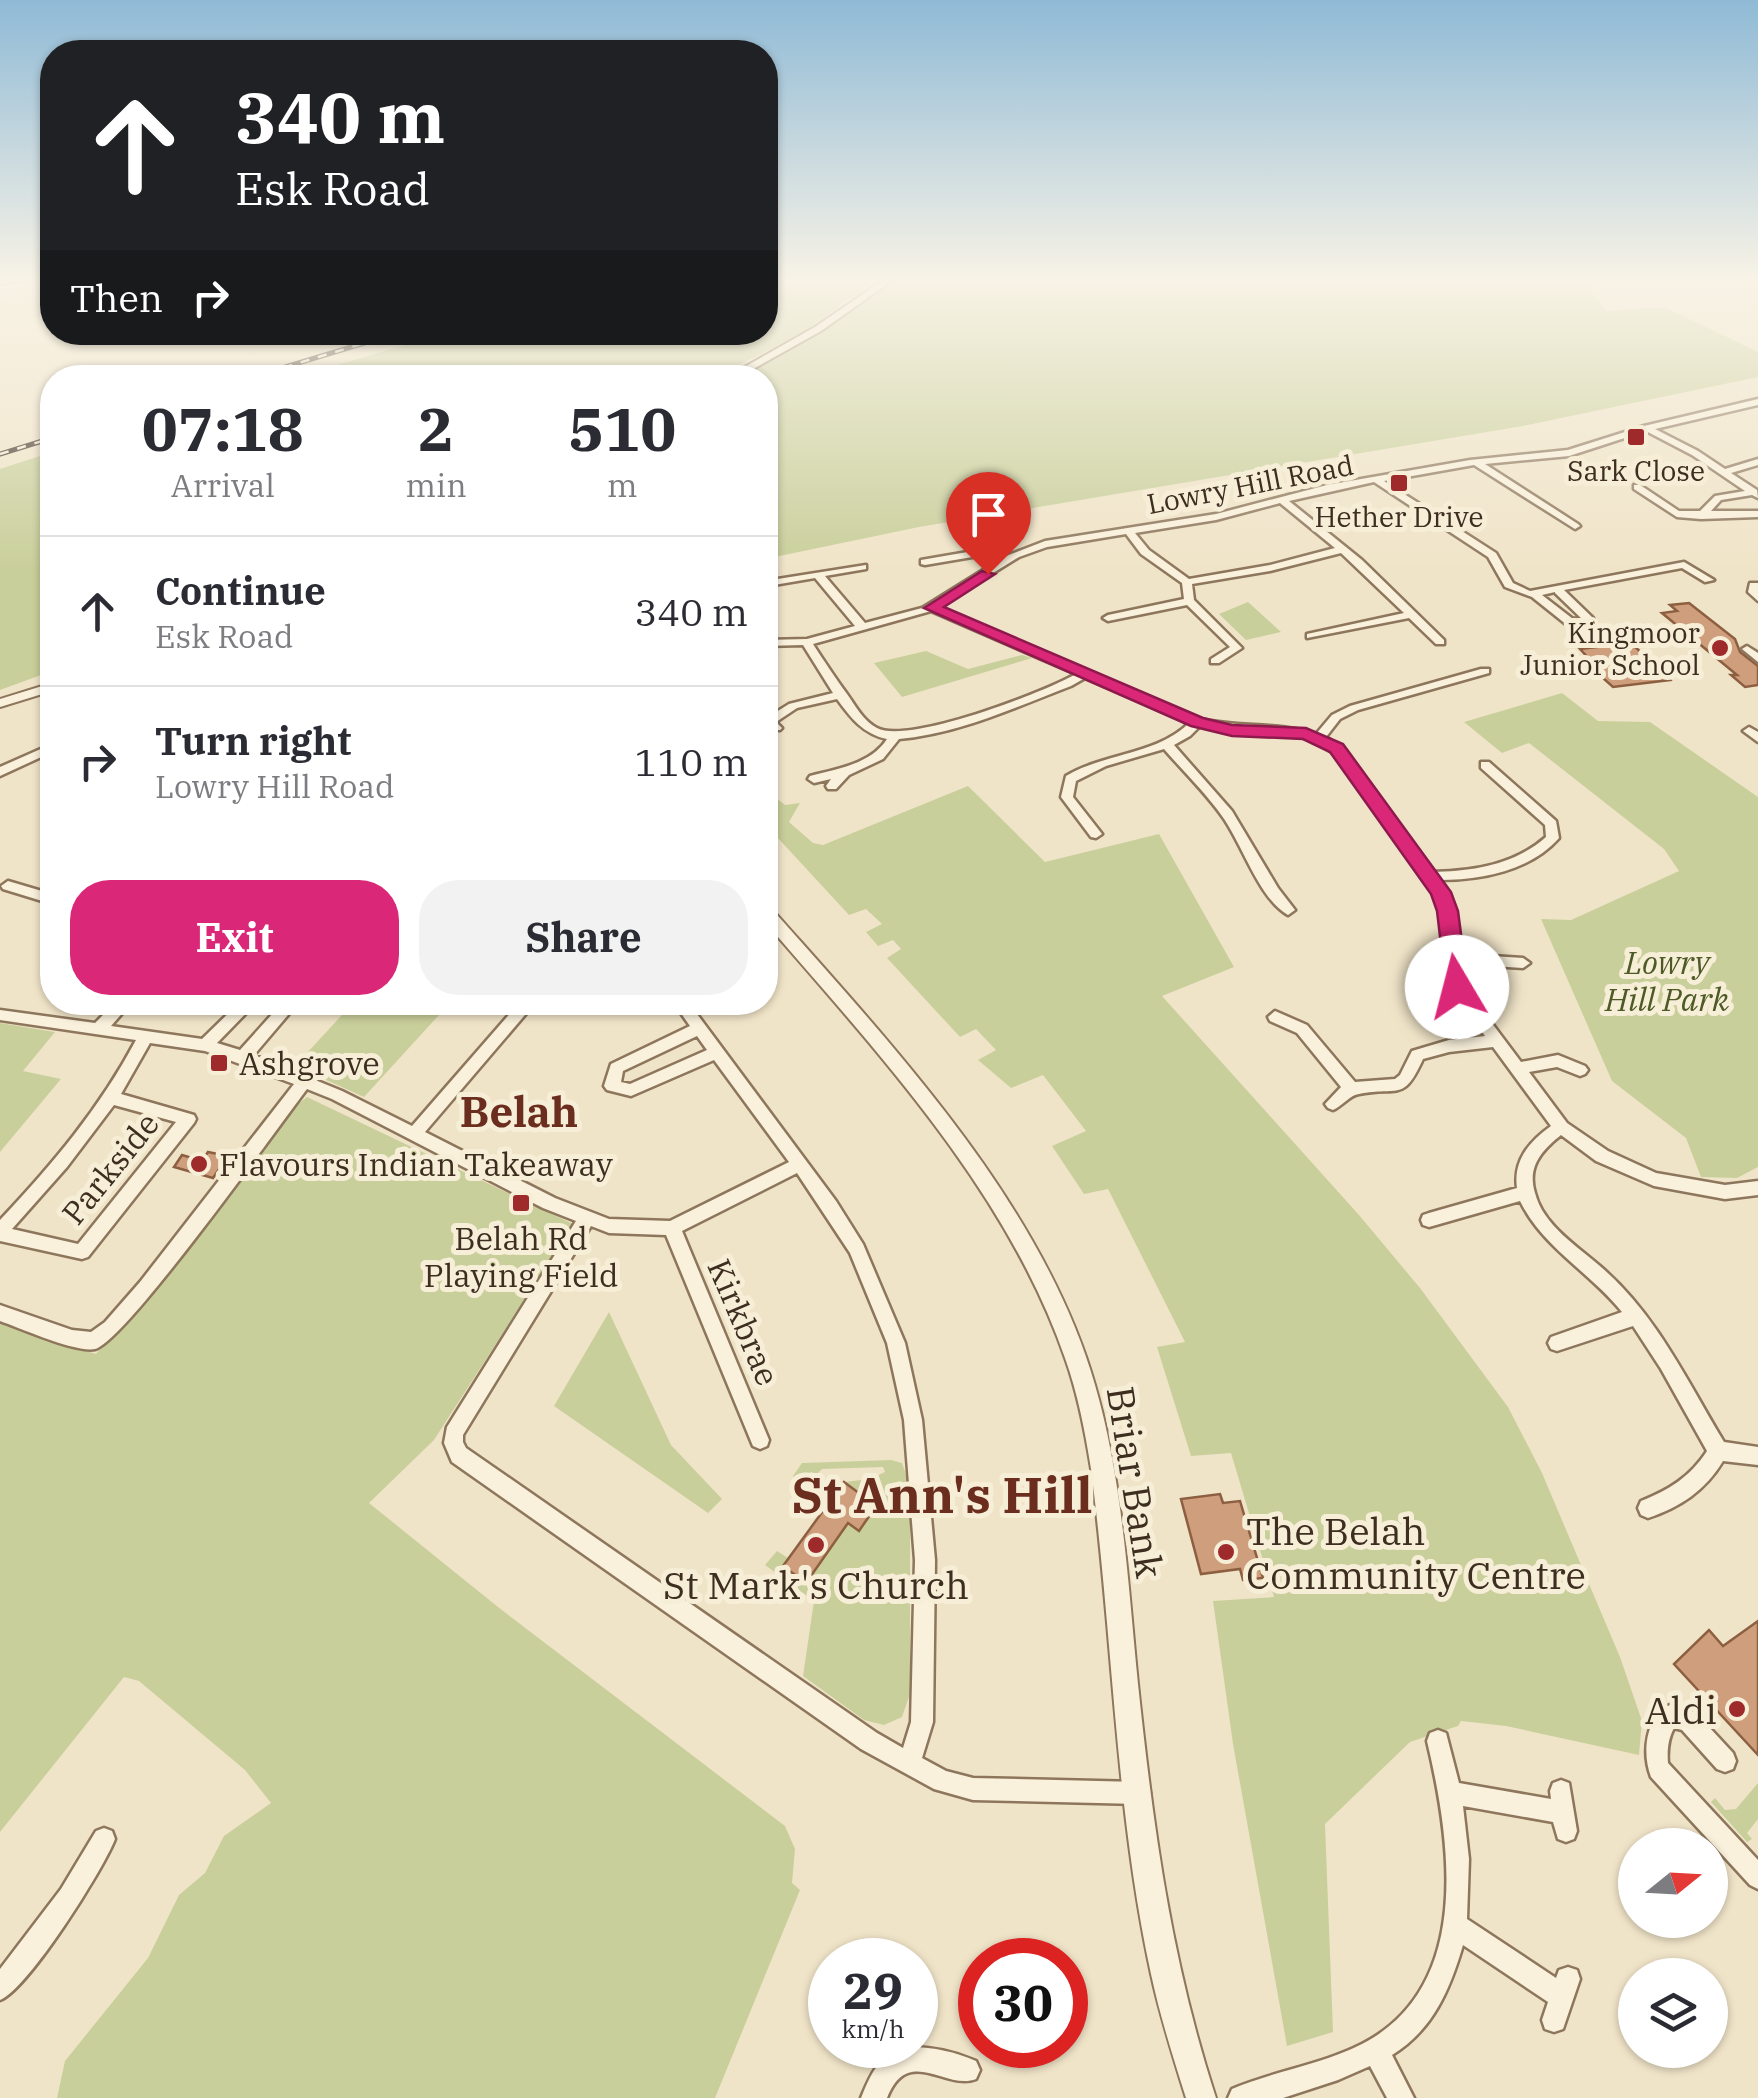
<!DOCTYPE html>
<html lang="en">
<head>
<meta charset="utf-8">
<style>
  body { margin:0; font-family:"IBM Plex Serif",serif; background:#f2f2f3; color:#2b2b33; height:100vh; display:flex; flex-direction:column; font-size:38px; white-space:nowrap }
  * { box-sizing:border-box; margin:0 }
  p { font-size:32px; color:#7c7c81 }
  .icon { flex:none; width:55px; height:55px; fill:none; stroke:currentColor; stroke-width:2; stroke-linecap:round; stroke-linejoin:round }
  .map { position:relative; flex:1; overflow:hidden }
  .side { position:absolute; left:40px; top:365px; width:738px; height:650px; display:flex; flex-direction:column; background:#fff; border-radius:40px; box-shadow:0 2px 8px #0004 }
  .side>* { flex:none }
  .guide { position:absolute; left:40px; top:40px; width:738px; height:305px; border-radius:40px; box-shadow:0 2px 8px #0004; background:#202124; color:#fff; overflow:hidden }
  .needle { width:65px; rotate:72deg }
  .fabs { position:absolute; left:1618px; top:1828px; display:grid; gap:20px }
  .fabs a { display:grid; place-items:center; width:110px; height:110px; border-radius:50%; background:#fff; box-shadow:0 2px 8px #0004; font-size:50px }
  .speed { position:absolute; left:808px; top:1938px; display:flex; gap:20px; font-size:50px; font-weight:700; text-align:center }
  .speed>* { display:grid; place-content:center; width:130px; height:130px; border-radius:50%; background:#fff; box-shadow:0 2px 8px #0004; line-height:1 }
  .speed small { font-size:25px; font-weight:400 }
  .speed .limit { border:15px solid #d22; background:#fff; color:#111 }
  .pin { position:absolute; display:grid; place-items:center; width:85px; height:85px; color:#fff; margin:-102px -42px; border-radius:50% 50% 50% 0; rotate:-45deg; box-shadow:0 0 10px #0007 }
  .pin .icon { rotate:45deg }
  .me { position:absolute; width:110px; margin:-55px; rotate:352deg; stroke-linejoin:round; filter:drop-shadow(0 0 8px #0008) }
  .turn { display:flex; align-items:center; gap:35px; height:210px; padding:0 30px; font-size:45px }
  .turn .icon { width:130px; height:130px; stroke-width:2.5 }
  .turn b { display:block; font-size:70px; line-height:85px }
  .then { display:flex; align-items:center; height:95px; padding:0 30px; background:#0003; gap:20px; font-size:38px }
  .eta { display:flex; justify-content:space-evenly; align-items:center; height:170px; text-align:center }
  .eta b { font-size:60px; font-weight:700; line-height:70px }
  .cta { display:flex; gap:20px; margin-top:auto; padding:20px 30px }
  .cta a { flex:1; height:115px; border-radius:40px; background:#db2777; color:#fff; font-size:40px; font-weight:700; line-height:115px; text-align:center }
  .cta a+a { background:#f2f2f3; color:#2b2b33 }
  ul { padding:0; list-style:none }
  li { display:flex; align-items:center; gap:30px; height:150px; padding:0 30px; border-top:2px solid #e1e1e2 }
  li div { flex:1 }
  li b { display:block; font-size:38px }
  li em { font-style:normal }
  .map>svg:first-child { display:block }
  .farmland { fill:#e6deb5 }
  .green { fill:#c9cf9b }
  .building { fill:#cf9f7d; stroke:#8d5f41; stroke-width:2.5 }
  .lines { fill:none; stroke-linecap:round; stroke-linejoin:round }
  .minor-casing { stroke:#8d765c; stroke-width:5 }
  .tertiary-casing { stroke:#8d765c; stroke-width:4 }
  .minor { fill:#faf1dc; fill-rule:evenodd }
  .tertiary { fill:#faf1dc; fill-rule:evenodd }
  .rail-casing { stroke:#3d2e20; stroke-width:5 }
  .rail { stroke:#f7eed8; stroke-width:2.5; stroke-dasharray:9; stroke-linecap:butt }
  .route { fill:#db2777; stroke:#8e194d; stroke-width:2.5 }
  .poi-dot { fill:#9e2a2b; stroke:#f7eed8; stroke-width:4 }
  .labels { text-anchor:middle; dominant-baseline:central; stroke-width:10; stroke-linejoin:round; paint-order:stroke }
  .far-poi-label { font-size:28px; fill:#3d2e20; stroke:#f7eed8 }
  .far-street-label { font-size:28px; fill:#3d2e20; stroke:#f7eed8 }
  .park-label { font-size:32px; font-style:italic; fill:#4d5a26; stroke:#f7eed8 }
  .poi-label { font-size:32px; fill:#3d2e20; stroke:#f7eed8; text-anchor:start }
  .street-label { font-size:32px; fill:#3d2e20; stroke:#f7eed8 }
  .near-street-label { font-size:38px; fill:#3d2e20; stroke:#f7eed8 }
  .near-poi-label { font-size:38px; fill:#3d2e20; stroke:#f7eed8; text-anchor:start }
  .district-label { font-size:42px; font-weight:bold; fill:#6b2e1e; stroke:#f7eed8 }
  .near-district-label { font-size:50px; font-weight:bold; fill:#6b2e1e; stroke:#f7eed8 }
</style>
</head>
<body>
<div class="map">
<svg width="1758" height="2098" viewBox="0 0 1758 2098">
  <rect width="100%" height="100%" fill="#f0e4c8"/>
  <path class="farmland" d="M 52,286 L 52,319 L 0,316 L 0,302 L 22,288 Z"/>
  <path class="green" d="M 765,277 L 880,277 L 805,331 L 716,377 L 296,377 L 446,333 L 765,332 Z
    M 900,277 L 1580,277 L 1607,311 L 1664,307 L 1758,352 L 1758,377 L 1523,426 L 919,527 L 765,559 L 765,378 L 734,378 L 809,336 Z
    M 52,452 L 52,671 L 0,690 L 0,469 Z
    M 1248,602 L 1281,632 L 1246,640 L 1219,614 Z
    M 926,651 L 968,669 L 1022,655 L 1032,658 L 902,697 L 874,663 Z
    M 1562,693 L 1598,721 L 1650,722 L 1758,797 L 1758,1167 L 1737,1178 L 1701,1177 L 1686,1138 L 1612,1081 L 1541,919 L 1571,920 L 1679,871 L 1664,849 L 1529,743 L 1502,753 L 1464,722 Z
    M 968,786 L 1045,862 L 1159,834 L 1234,967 L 1162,996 L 1359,1215 L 1420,1288 L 1508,1407 L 1542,1473 L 1620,1657 L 1642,1721 L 1639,1755 L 1506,1726 L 1461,1721 L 1458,1726 L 1410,1742 L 1325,1824 L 1333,2032 L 1287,2046 L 1233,1744 L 1213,1601 L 1274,1597 L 1231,1453 L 1191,1456 L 1157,1347 L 1185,1342 L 1108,1189 L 1084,1194 L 1052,1146 L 1086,1131 L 1043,1075 L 1011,1088 L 978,1060 L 996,1050 L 976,1029 L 960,1037 L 887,958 L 901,949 L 893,940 L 878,946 L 866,932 L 882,924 L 866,909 L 849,915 L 765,824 L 765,789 L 785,805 L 800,803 L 789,822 L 813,843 L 823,845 Z
    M 353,1003 L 353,1002 L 450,1003 L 364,1097 L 295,1066 Z
    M 0,1023 L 55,1032 L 23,1071 L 61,1079 L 0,1152 Z
    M 307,1097 L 573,1224 L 434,1440 L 369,1503 L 498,1607 L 785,1826 L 795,1849 L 792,1883 L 800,1890 L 715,2098 L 57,2098 L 65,2061 L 148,1958 L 179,1895 L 205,1873 L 224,1836 L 271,1803 L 245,1770 L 139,1681 L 124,1677 L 0,1832 L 0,1323 L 96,1354 L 185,1246 L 288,1112 Z
    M 609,1312 L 671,1445 L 722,1499 L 708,1513 L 554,1406 Z
    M 891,1460 L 902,1463 L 910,1486 L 910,1694 L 902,1717 L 884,1725 L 864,1720 L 803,1676 L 814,1601 L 765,1565 L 777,1551 L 788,1558 L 784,1566 L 806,1582 L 848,1523 L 860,1531 L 872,1513 L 863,1506 L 867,1499 L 844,1482 L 870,1479 L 885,1472 L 883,1467 L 822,1469 L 817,1474 L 811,1472 L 796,1485 L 793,1476 L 802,1463 Z
    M 1758,1783 L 1758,1819 L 1747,1833 L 1752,1839 L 1747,1842 L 1711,1802 L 1715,1798 L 1725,1810 L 1736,1809 Z"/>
  <path class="building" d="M 1689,603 L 1735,639 L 1740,652 L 1758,666 L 1758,685 L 1745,687 L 1731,675 L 1737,675 L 1662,613 L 1677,611 L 1670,605 Z
    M 1631,643 L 1661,671 L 1670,680 L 1613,687 L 1585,662 L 1591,661 L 1580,649 Z
    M 208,1152 L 228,1156 L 213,1178 L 174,1167 L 182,1155 L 202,1161 Z
    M 844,1482 L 867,1499 L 863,1506 L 872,1512 L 859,1531 L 848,1523 L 806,1583 L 783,1566 Z
    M 1220,1494 L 1223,1503 L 1240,1501 L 1263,1578 L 1243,1580 L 1240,1569 L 1201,1574 L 1181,1499 Z
    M 1758,1621 L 1758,1755 L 1674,1664 L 1709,1630 L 1723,1646 Z"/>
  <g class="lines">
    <defs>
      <path id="minor" d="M 1758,399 L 1758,405 L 1655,429 L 1698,451 L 1725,469 L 1758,459 L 1758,465 L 1731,473 L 1757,490 L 1758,498 L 1752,495 L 1721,500 L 1711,511 L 1758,511 L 1758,517 L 1701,519 L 1677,517 L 1634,489 L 1634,485 L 1640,485 L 1679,511 L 1700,511 L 1715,496 L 1745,491 L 1692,455 L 1646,431 L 1569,456 L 1485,464 L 1578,524 L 1580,526 L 1575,529 L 1474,465 L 1384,481 L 1496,553 L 1513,583 L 1530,591 L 1684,562 L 1714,580 L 1705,582 L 1682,568 L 1564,590 L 1593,618 L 1593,622 L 1567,625 L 1532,597 L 1505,587 L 1488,557 L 1374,482 L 1289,501 L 1362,560 L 1444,640 L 1444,644 L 1436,644 L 1409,618 L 1307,638 L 1307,634 L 1404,613 L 1341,553 L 1270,571 L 1192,584 L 1194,600 L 1242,648 L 1219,663 L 1211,663 L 1211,659 L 1230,647 L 1187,605 L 1108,621 L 1103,618 L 1108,615 L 1184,599 L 1182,583 L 1141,554 L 1126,534 L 1047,547 L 1019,557 L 938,607 L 1201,719 C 1239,728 1279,722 1316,734 L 1332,715 L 1350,706 L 1481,669 L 1489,669 L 1489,673 L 1358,710 L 1340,719 L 1326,737 L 1345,750 L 1432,872 C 1474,871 1514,865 1546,837 L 1545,825 L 1481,768 L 1481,762 L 1489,762 L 1556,821 L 1559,838 C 1530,871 1481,880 1439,880 C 1455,903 1456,927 1460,954 L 1523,958 L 1530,963 L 1523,968 L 1461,964 L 1464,986 L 1521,1062 L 1558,1055 L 1585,1066 L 1588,1070 L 1585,1074 L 1580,1076 L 1557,1067 L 1529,1072 L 1567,1123 L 1608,1151 L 1656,1173 L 1725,1185 L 1758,1181 L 1758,1195 L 1725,1199 L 1654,1186 L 1596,1161 L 1561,1135 C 1541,1151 1527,1167 1535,1193 C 1543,1225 1577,1246 1601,1267 C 1656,1314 1687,1381 1724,1442 L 1758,1447 L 1758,1465 L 1723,1461 C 1705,1491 1680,1507 1648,1518 L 1641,1515 L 1638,1508 L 1641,1501 C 1669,1490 1690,1477 1707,1451 L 1661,1369 L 1633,1326 L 1557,1351 L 1551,1349 L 1548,1343 L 1551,1337 L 1622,1312 C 1590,1272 1543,1248 1520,1201 L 1429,1227 L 1423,1225 L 1421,1220 L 1423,1215 L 1429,1213 L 1517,1188 C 1513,1160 1530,1141 1551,1126 L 1493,1047 L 1449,1052 L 1423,1059 C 1403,1103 1399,1086 1359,1094 C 1350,1095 1342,1106 1333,1110 L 1328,1108 L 1325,1104 L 1341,1087 L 1297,1033 L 1270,1021 L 1268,1017 L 1275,1011 L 1307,1025 L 1355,1082 L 1395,1079 L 1400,1075 L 1412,1051 L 1449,1040 L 1485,1036 L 1450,987 L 1444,958 L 1446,955 L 1440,911 L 1434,893 L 1337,756 L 1322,745 L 1306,738 L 1200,726 L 1190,736 L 1174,745 L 1232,811 L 1278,888 L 1295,910 L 1288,915 C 1259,899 1242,843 1222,816 C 1205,792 1183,771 1164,749 L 1106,766 L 1076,781 L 1073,797 L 1102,834 L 1096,838 L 1091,837 L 1061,797 L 1066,776 C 1104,753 1157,755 1189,723 L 1085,678 L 1071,686 C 1016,707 958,734 899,739 L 883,759 L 849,775 L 836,789 L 828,789 L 826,786 L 831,779 L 814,783 L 808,779 L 810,776 C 837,769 871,764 887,739 C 863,734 851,718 837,699 L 797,708 L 776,722 L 782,728 L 780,730 L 772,730 L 765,725 L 765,719 L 789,704 L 833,693 L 803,645 L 765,646 L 765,640 L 807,639 L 855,626 L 815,578 L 768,586 L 765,585 L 765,581 L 866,565 L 866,569 L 825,576 L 865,623 L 922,608 L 999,560 L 984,555 L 925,565 L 921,564 L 921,560 L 985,549 L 1006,556 L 1045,541 L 1216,514 L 1327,485 L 1470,460 L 1568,450 L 1644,426 ZM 1280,503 L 1335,548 L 1270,565 L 1189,579 L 1149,550 L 1135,533 L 1216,520 ZM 1555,592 L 1555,593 L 1581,618 L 1573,619 L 1542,595 ZM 931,611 L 1076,674 C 1045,692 907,745 877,728 C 863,721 855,705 847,694 C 836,679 824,661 813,644 Z
        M 1750,583 L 1758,583 L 1758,601 L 1748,592 Z
        M 1747,646 L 1758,653 L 1758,662 L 1742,649 Z
        M 1749,727 L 1758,732 L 1758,742 L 1743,731 Z
        M 52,744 L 52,752 L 0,776 L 0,767 Z
        M 8,881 L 52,894 L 52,904 L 3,889 L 1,886 Z
        M 116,1002 L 132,1002 L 111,1026 L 202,1039 L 240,1002 L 257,1002 L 217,1043 L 240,1050 L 283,1002 L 299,1002 L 254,1055 L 342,1091 L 412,1126 L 520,1002 L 536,1002 L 425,1132 L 555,1198 L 609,1219 L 670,1221 L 789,1162 L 714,1060 L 631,1096 L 607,1090 L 604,1086 L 611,1064 L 690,1026 L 673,1002 L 688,1002 L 836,1201 L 863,1244 L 905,1343 L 922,1420 L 935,1560 L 933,1722 L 922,1758 L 946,1771 L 973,1778 L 1139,1782 L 1147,1785 L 1150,1793 L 1147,1801 L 1139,1804 L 973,1800 L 934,1789 L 861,1749 L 452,1462 L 444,1443 L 447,1427 L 576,1221 L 543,1208 L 332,1099 L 307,1089 C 278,1127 125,1342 95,1349 C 76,1353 20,1328 0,1321 L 0,1305 L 72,1330 L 91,1332 L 105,1322 L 140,1282 L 294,1084 L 205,1051 L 150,1043 L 121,1094 L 194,1115 L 196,1119 L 194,1123 L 88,1257 L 82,1259 L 0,1241 L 0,1220 C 52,1165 100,1108 136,1040 L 0,1020 L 0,1010 L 95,1023 ZM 697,1036 L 707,1050 L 630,1084 L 621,1082 L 623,1071 ZM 114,1105 L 176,1122 L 78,1244 L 12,1229 L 67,1167 ZM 797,1173 L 850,1253 L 887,1343 L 904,1420 L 915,1560 L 911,1722 L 903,1748 L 877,1733 L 466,1448 L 463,1442 L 463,1435 L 591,1226 L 609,1233 L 666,1235 L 753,1446 L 760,1449 L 767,1446 L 769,1440 L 682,1231 Z
        M 1670,1705 L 1696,1713 L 1733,1753 L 1736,1761 L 1733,1769 L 1725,1772 L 1717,1769 L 1682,1730 L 1674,1728 C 1668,1739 1667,1750 1668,1763 L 1758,1860 L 1758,1889 L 1750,1885 L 1651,1777 C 1642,1754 1645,1717 1670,1705 Z
        M 1438,1730 L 1446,1733 L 1459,1783 L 1551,1799 L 1550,1791 L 1553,1783 L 1561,1780 L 1569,1783 L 1577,1831 L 1574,1839 L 1566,1842 L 1558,1839 L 1553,1822 L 1463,1806 L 1469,1859 L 1467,1919 L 1556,1978 L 1559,1970 L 1568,1967 L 1577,1970 L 1580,1979 L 1563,2029 L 1554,2032 L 1545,2029 L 1542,2020 L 1548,2002 L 1463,1945 C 1450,1989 1433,2030 1392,2055 L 1414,2098 L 1387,2098 L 1370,2066 L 1338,2080 L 1283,2098 L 1228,2098 L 1232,2089 C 1274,2071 1321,2065 1362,2044 C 1473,1987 1451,1842 1427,1741 L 1430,1733 Z
        M 104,1828 L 112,1831 L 115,1839 C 103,1870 28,1989 0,2000 L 0,1969 L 61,1889 L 96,1831 Z
        M 911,2047 C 934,2047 955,2052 976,2061 L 980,2070 L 976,2079 C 946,2091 908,2044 887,2098 L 861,2098 C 873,2068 879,2056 911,2047 Z"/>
      <path id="tertiary" d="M 888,277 L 897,277 L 821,331 L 737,378 L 725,378 L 815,327 Z
        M 52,683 L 52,691 L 0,707 L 0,699 Z
        M 765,906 L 771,908 C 893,1046 1043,1204 1095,1385 C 1123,1481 1128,1585 1138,1684 C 1153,1826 1171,1961 1216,2098 L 1186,2098 C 1173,2057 1160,2016 1151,1974 C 1115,1808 1113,1637 1091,1469 C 1085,1431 1078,1394 1065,1358 C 1007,1191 879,1054 765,922 Z"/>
    </defs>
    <use href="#minor" class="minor-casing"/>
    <use href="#tertiary" class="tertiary-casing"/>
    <use href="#minor" class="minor"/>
    <use href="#tertiary" class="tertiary"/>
    <defs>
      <path id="rail" d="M 0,283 L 52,277
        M 249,378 L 401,332
        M 0,454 L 52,438"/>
    </defs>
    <use href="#rail" class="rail-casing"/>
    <use href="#rail" class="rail"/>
  </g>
  <linearGradient id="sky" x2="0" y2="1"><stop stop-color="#8fbad6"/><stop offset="0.49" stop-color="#f8f3e6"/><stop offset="1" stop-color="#f8f3e6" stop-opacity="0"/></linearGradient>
  <rect width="1758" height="571" fill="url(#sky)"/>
  <path class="route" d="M 982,571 L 995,574 L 944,607 L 1203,718 L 1232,725 L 1306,728 L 1343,744 L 1451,892 L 1458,911 L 1468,987 L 1465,992 L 1457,995 L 1446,987 L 1437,911 L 1431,894 L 1330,752 L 1303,739 L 1232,736 L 1191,726 L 924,608 Z"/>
  <g class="poi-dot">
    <rect x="1626" y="427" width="20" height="20" rx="5"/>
    <rect x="1389" y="473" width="20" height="20" rx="5"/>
    <circle cx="1720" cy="648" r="10"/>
    <rect x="209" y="1053" width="20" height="20" rx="5"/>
    <circle cx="199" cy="1164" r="10"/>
    <rect x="511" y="1193" width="20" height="20" rx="5"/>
    <circle cx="816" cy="1545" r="10"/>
    <circle cx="1226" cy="1552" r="10"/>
    <circle cx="1737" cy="1709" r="10"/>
  </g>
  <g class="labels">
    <g class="far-poi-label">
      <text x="1636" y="470">Sark Close</text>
      <text x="1399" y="516">Hether Drive</text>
      <text x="1700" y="632" text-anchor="end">Kingmoor<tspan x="1700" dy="32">Junior School</tspan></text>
    </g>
    <g class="far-street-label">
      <text transform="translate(1250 484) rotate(-11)">Lowry Hill Road</text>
    </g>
    <g class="park-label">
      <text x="1667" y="962">Lowry<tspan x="1667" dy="37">Hill Park</tspan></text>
    </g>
    <g class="poi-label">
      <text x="239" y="1063">Ashgrove</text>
      <text x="219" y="1164">Flavours Indian Takeaway</text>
      <text x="521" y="1238" text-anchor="middle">Belah Rd<tspan x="521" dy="37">Playing Field</tspan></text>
    </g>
    <g class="street-label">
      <text transform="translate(110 1168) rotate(-51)">Parkside</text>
      <text transform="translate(744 1322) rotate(67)">Kirkbrae</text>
    </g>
    <g class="near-street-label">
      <text transform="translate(1136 1482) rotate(81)">Briar Bank</text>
    </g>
    <g class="near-poi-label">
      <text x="1246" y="1530">The Belah<tspan x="1246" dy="44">Community Centre</tspan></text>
      <text x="816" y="1584" text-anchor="middle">St Mark's Church</text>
      <text x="1717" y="1709" text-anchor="end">Aldi</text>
    </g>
    <g class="district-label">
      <text x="519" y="1111">Belah</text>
    </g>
    <g class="near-district-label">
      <text x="942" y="1494">St Ann's Hill</text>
    </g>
  </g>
</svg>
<div class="fabs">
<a><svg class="needle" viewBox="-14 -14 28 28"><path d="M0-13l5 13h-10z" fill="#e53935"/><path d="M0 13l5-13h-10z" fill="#7c7c81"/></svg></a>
<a><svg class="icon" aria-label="layers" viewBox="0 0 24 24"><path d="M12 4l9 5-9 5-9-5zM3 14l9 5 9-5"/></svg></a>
</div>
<div class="speed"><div>29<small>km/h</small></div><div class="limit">30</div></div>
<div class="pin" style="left:988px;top:574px;background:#d93025"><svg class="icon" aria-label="arrive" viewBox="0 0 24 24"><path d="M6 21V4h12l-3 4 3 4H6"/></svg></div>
<svg class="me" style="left:1457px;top:987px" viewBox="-20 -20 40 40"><circle r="19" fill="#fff"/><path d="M0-13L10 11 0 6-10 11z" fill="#db2777"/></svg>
<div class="guide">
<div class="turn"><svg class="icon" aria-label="ahead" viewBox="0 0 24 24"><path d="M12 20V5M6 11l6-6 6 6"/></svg><div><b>340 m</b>Esk Road</div></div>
<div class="then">Then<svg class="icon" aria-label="right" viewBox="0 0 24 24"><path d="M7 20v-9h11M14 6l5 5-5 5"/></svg></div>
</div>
<section class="side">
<div class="eta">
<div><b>07:18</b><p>Arrival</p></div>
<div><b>2</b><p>min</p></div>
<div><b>510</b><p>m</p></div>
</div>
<ul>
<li><svg class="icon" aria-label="ahead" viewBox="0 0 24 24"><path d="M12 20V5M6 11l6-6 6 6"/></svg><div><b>Continue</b><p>Esk Road</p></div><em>340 m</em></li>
<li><svg class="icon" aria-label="right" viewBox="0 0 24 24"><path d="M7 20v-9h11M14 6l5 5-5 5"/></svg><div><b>Turn right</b><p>Lowry Hill Road</p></div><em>110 m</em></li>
</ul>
<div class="cta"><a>Exit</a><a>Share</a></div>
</section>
</div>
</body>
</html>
